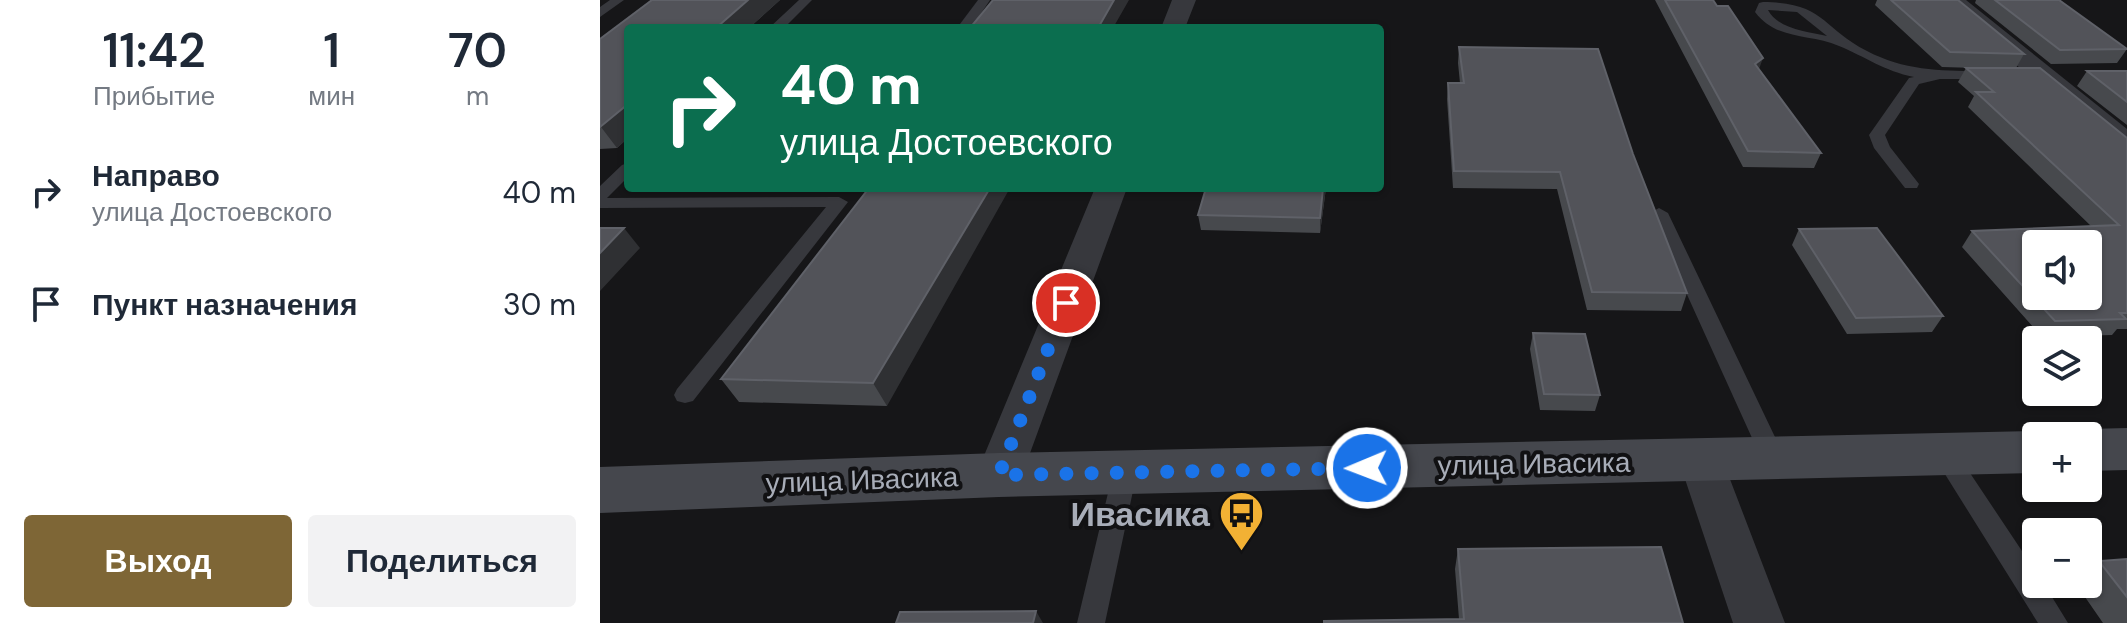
<!DOCTYPE html>
<html lang="ru">
<head>
<meta charset="utf-8">
<style>
  body { margin:0; font-family:"DM Sans",sans-serif; background:#f2f2f3; color:#1f2937; height:100vh; display:flex; flex-direction:column; font-size:30px; white-space:nowrap }
  * { box-sizing:border-box; margin:0 }
  p { font-size:26px; color:#747a83 }
  .icon { flex:none; width:44px; height:44px; fill:none; stroke:currentColor; stroke-width:2; stroke-linecap:round; stroke-linejoin:round }
  .map { position:relative; flex:1; overflow:hidden }
  .drawer { display:flex; flex-direction:column; background:#fff; width:600px }
  .drawer>* { flex:none }
  .banner { position:absolute; left:24px; top:24px; width:760px; height:168px; border-radius:8px; box-shadow:0 2px 6px #0004; background:#0b6e4f; color:#fff; overflow:hidden }
  .tools { position:absolute; left:1422px; top:230px; display:grid; gap:16px }
  .tools a { display:grid; place-items:center; width:80px; height:80px; border-radius:8px; background:#fff; box-shadow:0 2px 6px #0004; font-size:40px }
  .pin { position:absolute; display:grid; place-items:center; width:68px; height:68px; color:#fff; margin:-34px; border:4px solid #fff; border-radius:50%; box-shadow:0 2px 8px #0007 }
  .me { position:absolute; width:88px; margin:-44px; rotate:269deg; stroke-linejoin:round; filter:drop-shadow(0 0 6px #0008) }
  .turn { display:flex; align-items:center; gap:28px; height:168px; padding:0 24px; font-size:36px }
  .turn .icon { width:104px; height:104px; stroke-width:2.5 }
  .turn b { display:block; font-size:56px; line-height:68px }
  .eta { display:flex; justify-content:space-evenly; align-items:center; height:136px; text-align:center }
  .eta b { font-size:48px; font-weight:600; line-height:56px }
  .cta { display:flex; gap:16px; margin-top:auto; padding:16px 24px }
  .cta a { flex:1; height:92px; border-radius:8px; background:#7e6636; color:#fff; font-size:32px; font-weight:600; line-height:92px; text-align:center }
  .cta a+a { background:#f2f2f3; color:#1f2937 }
  ul { padding:0; list-style:none }
  li { display:flex; align-items:center; gap:24px; height:112px; padding:0 24px }
  li div { flex:1 }
  li b { display:block; font-size:30px }
  li em { font-style:normal }
  main { display:flex; flex:1; min-height:0 }
  .map>svg:first-child { display:block }
  .lines { fill:none; stroke-linecap:round; stroke-linejoin:round }
  .lane { fill:#37383d; fill-rule:evenodd }
  .street { fill:#37383d; fill-rule:evenodd }
  .secondary { fill:#45474d; fill-rule:evenodd }
  .wall { fill:#47494d }
  .shaded-wall { fill:#2f3033 }
  .building { fill:#525359; stroke:#5f6168; stroke-width:2; fill-rule:evenodd }
  .route { stroke:#1a73e8; stroke-width:14; stroke-dasharray:0 25.2 }
  .labels { text-anchor:middle; dominant-baseline:central; stroke-width:8; stroke-linejoin:round; paint-order:stroke }
  .street-label { font-size:28px; fill:#a8adb8; stroke:#111113 }
  .near-poi-label { font-size:34px; font-weight:bold; fill:#a8adb8; stroke:#111113; text-anchor:end }
</style>
</head>
<body>
<main>
<section class="drawer">
<div class="eta">
<div><b>11:42</b><p>Прибытие</p></div>
<div><b>1</b><p>мин</p></div>
<div><b>70</b><p>m</p></div>
</div>
<ul>
<li><svg class="icon" aria-label="right" viewBox="0 0 24 24"><path d="M7 20v-9h11M14 6l5 5-5 5"/></svg><div><b>Направо</b><p>улица Достоевского</p></div><em>40 m</em></li>
<li><svg class="icon" aria-label="arrive" viewBox="0 0 24 24"><path d="M6 21V4h12l-3 4 3 4H6"/></svg><div><b>Пункт назначения</b></div><em>30 m</em></li>
</ul>
<div class="cta"><a>Выход</a><a>Поделиться</a></div>
</section>
<div class="map">
<svg width="1527" height="623" viewBox="0 0 1527 623">
  <rect width="100%" height="100%" fill="#161618"/>
  <g class="lines">
    <path class="lane" d="M 10,0 L 24,0 L 0,17 L 0,7 Z
      M 199,0 L 212,0 L 184,28 L 169,28 Z
      M 378,0 L 390,0 L 371,28 L 357,28 Z
      M 1163,2 C 1226,3 1220,27 1267,51 C 1307,72 1346,71 1390,71 L 1397,75 L 1390,79 L 1340,79 L 1319,84 L 1285,135 L 1290,147 L 1319,184 L 1317,188 L 1305,188 L 1274,148 L 1269,135 L 1309,78 L 1314,77 C 1284,71 1266,57 1239,46 C 1209,33 1177,41 1155,12 L 1159,3 ZM 1168,10 L 1197,12 L 1227,36 C 1207,32 1178,29 1168,10 Z
      M 28,163 L 28,177 L 7,198 L 239,197 L 248,202 L 93,401 L 85,403 L 77,401 L 74,395 L 77,389 L 226,207 L 0,208 L 0,186 L 22,165 Z
      M 1059,208 L 1068,213 L 1186,460 L 1182,467 L 1174,470 L 1166,467 L 1162,460 L 1050,213 Z
      M 1346,446 L 1354,449 L 1436,572 L 1436,584 L 1444,584 L 1468,623 L 1438,623 L 1338,463 L 1334,456 L 1338,449 Z
      M 525,462 L 533,465 L 537,472 L 505,623 L 477,623 L 513,472 L 517,465 Z"/>
    <path class="street" d="M 572,0 L 596,0 L 585,28 L 561,28 Z
      M 1340,0 L 1366,0 L 1527,129 L 1527,153 L 1516,150 Z
      M 495,188 L 527,188 L 422,475 L 415,488 L 399,494 L 383,488 L 376,475 Z
      M 1101,443 L 1117,448 L 1123,461 L 1185,623 L 1133,623 L 1079,461 L 1085,448 Z"/>
    <path class="secondary" d="M 1527,428 L 1527,470 L 1488,471 L 1488,436 L 1469,436 L 1488,429 Z
      M 1436,431 L 1451,436 L 1436,436 L 1436,473 L 399,497 L 0,513 L 0,467 L 399,453 Z"/>
  </g>
  <path class="wall" d="M 52,0 L 180,0 L 149,28 L 28,28 L 28,138 L 17,148 L 0,149 L 0,39 Z
    M 1055,0 L 1113,0 L 1159,69 L 1221,153 L 1214,168 L 1143,167 Z
    M 1277,0 L 1358,0 L 1424,54 L 1416,68 L 1527,138 L 1527,329 L 1517,329 L 1512,335 L 1442,337 L 1362,247 L 1372,231 L 1491,226 L 1368,107 L 1374,96 L 1358,82 L 1366,68 L 1376,68 L 1342,67 L 1275,5 Z
    M 1376,0 L 1459,0 L 1527,49 L 1517,63 L 1451,64 L 1375,3 Z
    M 859,47 L 1033,154 L 1087,293 L 1081,311 L 987,310 L 957,189 L 853,188 L 847,99 L 848,83 L 860,83 L 858,63 Z
    M 1487,71 L 1527,71 L 1527,125 L 1477,86 Z
    M 269,188 L 287,406 L 139,402 L 121,379 Z
    M 726,188 L 720,233 L 601,230 L 598,215 Z
    M 1199,229 L 1343,316 L 1332,332 L 1247,334 L 1192,245 Z
    M 933,333 L 1000,395 L 995,411 L 940,410 L 930,349 Z
    M 858,549 L 1083,623 L 859,619 L 855,569 Z
    M 1527,559 L 1527,623 L 1503,623 L 1476,584 L 1488,584 L 1488,570 L 1499,561 Z"/>
  <path class="shaded-wall" d="M 148,0 L 180,0 L 149,28 L 116,28 Z
    M 514,0 L 529,0 L 513,28 L 498,28 Z
    M 1163,58 L 1158,72 L 1155,64 Z
    M 28,104 L 28,138 L 17,148 L 1,127 Z
    M 390,188 L 410,188 L 287,406 L 273,383 Z
    M 723,188 L 726,188 L 720,233 L 720,218 Z
    M 24,228 L 40,248 L 0,291 L 0,253 Z
    M 436,611 L 443,623 L 433,623 Z"/>
  <path class="building" d="M 52,0 L 148,0 L 116,28 L 28,28 L 28,104 L 0,127 L 0,39 Z
    M 393,0 L 514,0 L 498,28 L 370,28 Z
    M 1065,0 L 1113,0 L 1117,6 L 1128,6 L 1163,58 L 1155,64 L 1221,153 L 1148,151 Z
    M 1291,0 L 1358,0 L 1424,54 L 1350,52 Z
    M 1395,0 L 1459,0 L 1527,49 L 1460,50 Z
    M 859,47 L 998,49 L 1033,154 L 1087,293 L 992,292 L 960,172 L 854,171 L 848,83 L 864,83 Z
    M 1366,68 L 1440,68 L 1527,138 L 1527,313 L 1520,313 L 1526,319 L 1455,321 L 1372,231 L 1519,225 L 1376,92 L 1394,92 ZM 1436,244 L 1488,244 L 1488,296 L 1436,296 Z
    M 1487,71 L 1527,71 L 1527,102 Z
    M 269,188 L 390,188 L 273,383 L 121,379 Z
    M 606,188 L 723,188 L 720,218 L 598,215 Z
    M 0,228 L 24,228 L 0,253 Z
    M 1277,228 L 1343,316 L 1256,318 L 1199,229 Z
    M 933,333 L 985,334 L 1000,395 L 944,394 Z
    M 1061,547 L 1083,623 L 724,623 L 724,621 L 864,619 L 858,549 Z
    M 1527,559 L 1527,597 L 1499,561 Z
    M 436,611 L 433,623 L 296,623 L 300,612 Z"/>
  <g class="lines">
    <path class="route" d="M 466,303 L 399,475 L 767,468"/>
  </g>
  <defs>
    <symbol id="bus-pin" viewBox="-11 -11 22 30"><path d="M0 17L-7.5 6A9.5 9.5 0 1 1 7.5 6Z" fill="#f2b134" stroke="#111113"/><path d="M-5-6H5V4H4V6H2V4H-2V6H-4V4H-5ZM-3.5-4V0h7V-4ZM-3.5 1.2v1.5H-2V1.2ZM2 1.2v1.5H3.5V1.2Z" fill="#111"/></symbol>
  </defs>
  <g fill-rule="evenodd">
    <use href="#bus-pin" x="616" y="488" width="51" height="69"/>
  </g>
  <g class="labels">
    <g class="street-label">
      <text transform="translate(934 464) rotate(-1)">улица Ивасика</text>
      <text transform="translate(262 480) rotate(-2)">улица Ивасика</text>
    </g>
    <g class="near-poi-label">
      <text x="610" y="514">Ивасика</text>
    </g>
  </g>
</svg>
<div class="tools">
<a><svg class="icon" aria-label="sound" viewBox="0 0 24 24"><path d="M4 9h4l5-4v14l-5-4H4zM17 9q2 3 0 6"/></svg></a>
<a><svg class="icon" aria-label="layers" viewBox="0 0 24 24"><path d="M12 4l9 5-9 5-9-5zM3 14l9 5 9-5"/></svg></a>
<a>+</a>
<a>−</a>
</div>
<div class="pin" style="left:466px;top:303px;background:#d93025"><svg class="icon" aria-label="arrive" viewBox="0 0 24 24"><path d="M6 21V4h12l-3 4 3 4H6"/></svg></div>
<svg class="me" style="left:767px;top:468px" viewBox="-20 -20 40 40"><circle r="17" fill="#1a73e8" stroke="#fff" stroke-width="3"/><path d="M0-11L8 9 0 5-8 9z" fill="#fff"/></svg>
<div class="banner">
<div class="turn"><svg class="icon" aria-label="right" viewBox="0 0 24 24"><path d="M7 20v-9h11M14 6l5 5-5 5"/></svg><div><b>40 m</b>улица Достоевского</div></div>
</div>
</div>
</main>
</body>
</html>
